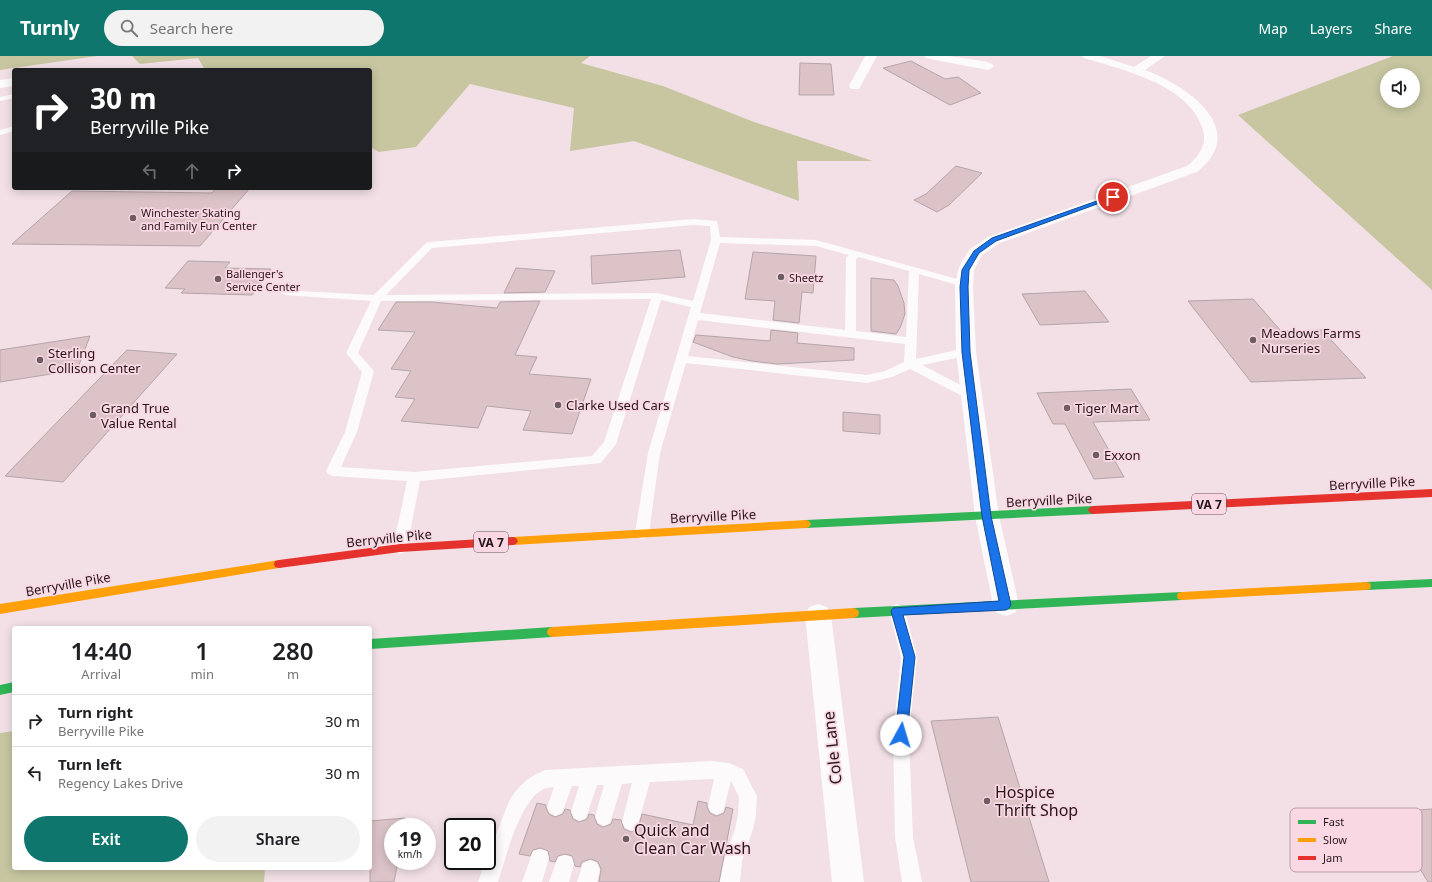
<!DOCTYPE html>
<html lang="en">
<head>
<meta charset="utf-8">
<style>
  body { margin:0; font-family:"Noto Sans",sans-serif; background:#f2f2f2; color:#202124; height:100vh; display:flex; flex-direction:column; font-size:15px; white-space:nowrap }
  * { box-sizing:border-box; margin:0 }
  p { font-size:13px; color:#757577 }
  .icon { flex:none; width:22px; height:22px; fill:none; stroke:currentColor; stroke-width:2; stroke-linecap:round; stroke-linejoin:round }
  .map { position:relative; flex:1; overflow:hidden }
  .side { position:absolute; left:12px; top:570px; width:360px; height:244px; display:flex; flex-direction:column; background:#fff; border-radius:4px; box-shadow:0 2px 10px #0003 }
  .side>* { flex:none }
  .top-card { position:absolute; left:12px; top:12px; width:360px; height:122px; border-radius:4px; box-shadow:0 2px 10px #0003; background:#202124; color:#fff; overflow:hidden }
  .controls { position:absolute; left:1380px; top:12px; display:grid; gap:8px }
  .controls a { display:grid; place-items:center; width:40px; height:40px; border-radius:50%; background:#fff; box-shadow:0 2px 10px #0003; font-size:20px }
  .speed { position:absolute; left:384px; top:762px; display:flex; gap:8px; font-size:20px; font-weight:700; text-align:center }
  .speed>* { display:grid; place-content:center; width:52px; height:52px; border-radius:50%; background:#fff; box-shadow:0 2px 10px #0003; line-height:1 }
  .speed small { font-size:10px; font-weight:400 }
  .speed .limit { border:2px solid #111; border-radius:6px; background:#fff; color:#111 }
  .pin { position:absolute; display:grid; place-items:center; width:34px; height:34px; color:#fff; margin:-17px; border:2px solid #fff; border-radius:50%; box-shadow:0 1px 4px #0007 }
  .me { position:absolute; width:44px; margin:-22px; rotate:6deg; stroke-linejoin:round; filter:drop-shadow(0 0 3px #0008) }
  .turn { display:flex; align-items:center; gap:14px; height:84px; padding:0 12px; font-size:18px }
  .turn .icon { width:52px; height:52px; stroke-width:2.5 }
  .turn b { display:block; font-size:28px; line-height:34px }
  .lanes { display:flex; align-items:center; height:38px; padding:0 12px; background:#0003; justify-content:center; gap:20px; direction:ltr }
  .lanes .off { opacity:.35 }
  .eta { display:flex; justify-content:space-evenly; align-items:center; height:68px; text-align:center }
  .eta b { font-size:24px; font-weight:600; line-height:28px }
  .button { display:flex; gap:8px; margin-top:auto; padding:8px 12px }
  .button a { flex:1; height:46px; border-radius:24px; background:#0f766e; color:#fff; font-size:16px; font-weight:600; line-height:46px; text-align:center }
  .button a+a { background:#f2f2f2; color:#202124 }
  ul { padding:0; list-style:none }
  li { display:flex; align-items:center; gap:12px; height:52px; padding:0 12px; border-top:1px solid #e0e0e0 }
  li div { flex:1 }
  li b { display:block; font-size:15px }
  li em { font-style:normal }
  header { display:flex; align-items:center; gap:24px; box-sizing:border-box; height:56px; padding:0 20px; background:#0f766e; color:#fff }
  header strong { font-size:19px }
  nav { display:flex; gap:22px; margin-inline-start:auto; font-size:14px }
  .search { width:280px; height:36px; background:#f2f2f2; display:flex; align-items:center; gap:10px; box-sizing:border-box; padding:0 14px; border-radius:22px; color:#757577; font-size:15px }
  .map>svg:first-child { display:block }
  .forest { fill:#c7c6a1; fill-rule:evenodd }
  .building { fill:#dbc3c7; stroke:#b4a5a8 }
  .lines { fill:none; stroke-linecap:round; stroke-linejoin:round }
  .lane { fill:#fdfafb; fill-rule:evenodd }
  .street { fill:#fdfafb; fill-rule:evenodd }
  .fast { fill:#30b455; fill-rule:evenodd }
  .slow { fill:#ff9f0a; fill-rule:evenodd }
  .jam { fill:#e5322d; fill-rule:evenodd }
  .route { fill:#1a73e8; stroke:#114b97 }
  .poi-dot { fill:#6d5d62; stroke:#fad8e3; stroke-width:1.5 }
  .labels { text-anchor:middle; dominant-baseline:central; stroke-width:3.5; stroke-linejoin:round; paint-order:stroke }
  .far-poi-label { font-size:11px; fill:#25161b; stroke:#fad8e3; text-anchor:start }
  .shield { fill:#fad8e3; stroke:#655057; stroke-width:1 }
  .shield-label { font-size:12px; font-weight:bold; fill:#25161b }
  .poi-label { font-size:13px; fill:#25161b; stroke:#fad8e3; text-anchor:start }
  .street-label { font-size:13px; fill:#25161b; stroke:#fad8e3 }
  .near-street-label { font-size:16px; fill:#25161b; stroke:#fad8e3 }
  .near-poi-label { font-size:16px; fill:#25161b; stroke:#fad8e3; text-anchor:start }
  .key { fill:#fad8e3; stroke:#ba9ea7; stroke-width:1 }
  .key-label { font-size:11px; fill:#25161b }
</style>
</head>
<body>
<header>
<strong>Turnly</strong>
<div class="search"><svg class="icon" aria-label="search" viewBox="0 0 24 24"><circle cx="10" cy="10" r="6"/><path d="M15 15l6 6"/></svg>Search here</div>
<nav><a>Map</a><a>Layers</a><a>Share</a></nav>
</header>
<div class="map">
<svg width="1432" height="826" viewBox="0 0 1432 826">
  <rect width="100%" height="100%" fill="#f2e0e6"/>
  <path class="forest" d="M 0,0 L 97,0 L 0,14 Z
    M 132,0 L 590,0 L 581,7 L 663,30 L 754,66 L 873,105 L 797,105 L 799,145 L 634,85 L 570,95 L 574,52 L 470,28 L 416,91 L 379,96 L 370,91 L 370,14 L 205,14 L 198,2 L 140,8 Z
    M 1393,0 L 1432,0 L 1432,234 L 1238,59 ZM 1387,19 L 1413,19 L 1413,45 L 1387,45 Z
    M 14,675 L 14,812 L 265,812 L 264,826 L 0,826 L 0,677 Z"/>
  <path class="building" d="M 911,5 L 945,23 L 958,21 L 981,37 L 950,49 L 883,12 Z
    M 800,7 L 831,8 L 834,39 L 799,39 Z
    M 956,110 L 982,117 L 949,149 L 937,156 L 914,144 L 926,138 Z
    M 216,132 L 250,132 L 200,190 L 12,188 L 72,135 L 212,137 Z
    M 680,194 L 685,221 L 592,228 L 591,200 Z
    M 753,196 L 816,200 L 813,237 L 802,236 L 799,267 L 773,264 L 775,245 L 745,243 Z
    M 188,205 L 230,206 L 225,212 L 271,213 L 252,239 L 181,237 L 185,233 L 165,232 Z
    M 516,212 L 555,215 L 545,236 L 504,237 Z
    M 871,222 L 894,224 L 898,230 L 904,247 L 905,258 L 900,272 L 896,278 L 871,275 Z
    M 1085,235 L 1109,266 L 1040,269 L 1022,238 Z
    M 1253,243 L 1281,275 L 1322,274 L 1366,322 L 1251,326 L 1188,245 Z
    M 540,245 L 515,299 L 537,301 L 529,318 L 591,323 L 572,378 L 523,374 L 531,355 L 487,350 L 478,372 L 401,365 L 415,343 L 395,341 L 411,315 L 391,313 L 415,276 L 378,274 L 396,246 L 432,246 L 497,252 L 500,246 Z
    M 771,274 L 798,277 L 797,287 L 854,292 L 854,304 L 777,308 L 752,305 L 733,301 L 693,286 L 696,279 L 770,285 Z
    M 90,280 L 77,314 L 0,326 L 0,294 Z
    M 127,294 L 177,298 L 63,426 L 5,420 Z
    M 1131,333 L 1150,364 L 1093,366 L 1124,421 L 1094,423 L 1065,368 L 1053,368 L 1037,337 Z
    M 843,356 L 880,359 L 880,378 L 843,375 Z
    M 998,661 L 1049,826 L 971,826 L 931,665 Z
    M 698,745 L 707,747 L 707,751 L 710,757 L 716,760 L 724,757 L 726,751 L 733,753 L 719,826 L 599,826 L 601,813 L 598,806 L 591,803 L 582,806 L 580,811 L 575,810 L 572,800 L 565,798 L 558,800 L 555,806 L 550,805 L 548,795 L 540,792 L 533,794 L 530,800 L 519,798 L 537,747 L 546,749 L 546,752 L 549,758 L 555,761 L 563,758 L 565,753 L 570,754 L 573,763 L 579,766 L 587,763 L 589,758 L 594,759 L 597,768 L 603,771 L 611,768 L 613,763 L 621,764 L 624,773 L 632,776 L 638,772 L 642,758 L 693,769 Z
    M 1432,753 L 1432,826 L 1428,826 L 1385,756 Z
    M 405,762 L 404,771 L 393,771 L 393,805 L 398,805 L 394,826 L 370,826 L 370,765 Z"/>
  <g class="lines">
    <path class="lane" d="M 14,38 L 14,42 L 0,45 L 0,41 Z
      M 14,70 L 14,75 L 0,79 L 0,74 Z
      M 694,163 L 717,165 L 720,181 L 816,184 L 968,226 L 969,228 L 968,230 L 964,231 L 919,218 L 916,303 L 966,292 L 970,293 L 972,296 L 970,299 L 922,309 L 976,337 L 978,340 L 976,343 L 968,343 L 910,313 L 892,321 L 867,327 L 686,307 L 660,397 L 649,477 L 647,481 L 642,483 L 637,481 L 635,477 L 648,397 L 691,251 L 661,244 L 616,388 L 601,407 L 420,425 L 407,492 L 405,496 L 400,498 L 395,496 L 393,492 L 407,425 L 333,420 L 328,418 L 326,415 L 345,376 L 362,316 L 346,297 L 371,245 L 285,239 L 280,236 L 281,234 L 374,239 L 426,187 L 429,186 ZM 694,169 L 710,170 L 711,184 L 693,245 L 657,237 L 386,239 L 432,192 ZM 720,187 L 816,190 L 849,199 L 846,202 L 845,274 L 700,257 ZM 859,201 L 909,215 L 906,281 L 856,275 L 856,203 ZM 651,243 L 604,386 L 592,400 L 414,416 L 341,411 L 357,376 L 374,315 L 358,297 L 381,245 ZM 698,264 L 905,288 L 904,306 L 885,315 L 867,319 L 688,300 Z
      M 897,548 L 902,550 L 905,555 L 917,601 L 909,679 L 913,781 L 922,826 L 902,826 L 895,781 L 893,679 L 901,601 L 889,555 L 892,550 Z
      M 711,705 L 729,707 L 743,713 L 757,740 L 756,759 L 753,773 L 742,805 L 740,826 L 720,826 L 724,805 L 735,773 L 738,759 L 739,741 L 731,725 L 723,756 L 717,759 L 711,756 L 708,750 L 714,723 L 711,723 L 650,726 L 637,772 L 631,775 L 625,772 L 622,766 L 632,727 L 622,728 L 610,767 L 604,770 L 598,767 L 595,761 L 604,729 L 597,729 L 586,762 L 580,765 L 574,762 L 571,756 L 579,730 L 572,730 L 562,757 L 556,760 L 550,757 L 547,751 L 554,731 C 550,732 546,731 542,734 C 519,746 506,802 498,826 L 478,826 L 509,745 C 520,728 527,722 545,714 Z
      M 540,793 L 547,795 L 549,802 L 542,826 L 522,826 L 533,795 Z
      M 565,799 L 572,801 L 574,808 L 569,826 L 549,826 L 558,801 Z
      M 590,804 L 597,807 L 600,814 L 597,826 L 577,826 L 583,807 Z"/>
    <path class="street" d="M 865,0 L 877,0 L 859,33 L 851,33 L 849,30 Z
      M 924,0 L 950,0 L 988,6 L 992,8 L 994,10 L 992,12 L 988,14 L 930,3 L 926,2 Z
      M 1082,0 L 1100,0 L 1134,11 L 1151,0 L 1165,0 L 1145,14 C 1186,29 1251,73 1197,116 L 1000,187 L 982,199 L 974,214 L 973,231 L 976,296 L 999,460 L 1019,549 L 1015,557 L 1006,560 L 997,557 L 993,549 L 975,460 L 956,296 L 955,231 L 958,214 L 962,205 L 970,193 L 988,181 L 1187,110 C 1200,99 1208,88 1202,71 C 1187,28 1123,14 1084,2 Z
      M 14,22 L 14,30 L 0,32 L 0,24 Z
      M 818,548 L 827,551 L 831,559 L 864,826 L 832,826 L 805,559 L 809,551 Z"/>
    <path class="fast" d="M 1093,450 L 1096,451 L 1098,454 L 1096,457 L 1093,458 L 806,472 L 803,471 L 801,468 L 803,465 L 806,464 Z
      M 1432,523 L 1432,531 L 1366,534 L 1362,533 L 1361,530 L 1362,527 L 1366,526 Z
      M 1182,536 L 1186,537 L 1187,540 L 1186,543 L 1182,544 L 854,562 L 850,560 L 849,557 L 850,554 L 854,552 Z
      M 552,571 L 556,573 L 557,576 L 556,579 L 552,581 L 370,593 L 370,583 Z
      M 14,626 L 14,636 L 0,639 L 0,629 Z"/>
    <path class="slow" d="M 806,464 L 809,465 L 811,468 L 809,471 L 806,472 L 513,489 L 510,488 L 508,485 L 510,482 L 513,481 Z
      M 279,504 L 283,505 L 284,508 L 283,511 L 279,512 L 0,558 L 0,548 Z
      M 1366,526 L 1370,527 L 1371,530 L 1370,533 L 1366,534 L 1182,544 L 1178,543 L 1177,540 L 1178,537 L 1182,536 Z
      M 854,552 L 858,554 L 859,557 L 858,560 L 854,562 L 552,581 L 548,579 L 547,576 L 548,573 L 552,571 Z"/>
    <path class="jam" d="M 1432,433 L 1432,441 L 1093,458 L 1090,457 L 1088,454 L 1090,451 L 1093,450 Z
      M 513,481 L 516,482 L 518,485 L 516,488 L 513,489 L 400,496 L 279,512 L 275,511 L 274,508 L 275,505 L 279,504 L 400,488 Z"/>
  </g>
  <path class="route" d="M 1111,140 L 1116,141 L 996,185 L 979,197 L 969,214 L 968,231 L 970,296 L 991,460 L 1011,549 L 1009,552 L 1006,554 L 903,559 L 915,601 L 907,679 L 905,683 L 901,685 L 896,683 L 895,679 L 904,601 L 891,555 L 893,552 L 999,545 L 982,460 L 962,296 L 960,231 L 962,214 L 974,195 L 992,182 Z"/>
  <g class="poi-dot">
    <circle cx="133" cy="162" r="4"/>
    <circle cx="781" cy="221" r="4"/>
    <circle cx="218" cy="223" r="4"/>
    <circle cx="1253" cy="284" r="4"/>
    <circle cx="40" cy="304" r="4"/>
    <circle cx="558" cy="349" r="4"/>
    <circle cx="1067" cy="352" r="4"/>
    <circle cx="93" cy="359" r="4"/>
    <circle cx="1096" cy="399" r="4"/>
    <circle cx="987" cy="745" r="4"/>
    <circle cx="626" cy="783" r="4"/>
  </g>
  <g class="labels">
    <g class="far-poi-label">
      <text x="141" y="156">Winchester Skating<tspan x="141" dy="13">and Family Fun Center</tspan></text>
      <text x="226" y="217">Ballenger's<tspan x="226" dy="13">Service Center</tspan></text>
      <text x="789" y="221">Sheetz</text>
    </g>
    <g class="shield">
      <rect x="1192" y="438" width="34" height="20" rx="3"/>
      <rect x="474" y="476" width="34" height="20" rx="3"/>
    </g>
    <g class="shield-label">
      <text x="1209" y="448">VA 7</text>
      <text x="491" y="486">VA 7</text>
    </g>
    <g class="poi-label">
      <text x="1261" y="277">Meadows Farms<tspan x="1261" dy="15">Nurseries</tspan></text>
      <text x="48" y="297">Sterling<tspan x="48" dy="15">Collison Center</tspan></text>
      <text x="566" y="349">Clarke Used Cars</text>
      <text x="101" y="352">Grand True<tspan x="101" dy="15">Value Rental</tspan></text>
      <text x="1075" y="352">Tiger Mart</text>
      <text x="1104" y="399">Exxon</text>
    </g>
    <g class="street-label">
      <text transform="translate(1372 427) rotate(-3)">Berryville Pike</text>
      <text transform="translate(1049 444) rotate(-3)">Berryville Pike</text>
      <text transform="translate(713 460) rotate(-3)">Berryville Pike</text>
      <text transform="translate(389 482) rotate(-6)">Berryville Pike</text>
      <text transform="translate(68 528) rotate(-10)">Berryville Pike</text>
    </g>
    <g class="near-street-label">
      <text transform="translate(832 692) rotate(-96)">Cole Lane</text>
    </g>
    <g class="near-poi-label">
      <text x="995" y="736">Hospice<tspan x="995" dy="18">Thrift Shop</tspan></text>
      <text x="634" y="774">Quick and<tspan x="634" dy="18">Clean Car Wash</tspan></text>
    </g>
  </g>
  <rect x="1290" y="752" width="132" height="64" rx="6" class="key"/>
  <rect x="1298" y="764" width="18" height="4" fill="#30b455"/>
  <rect x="1298" y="782" width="18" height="4" fill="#ff9f0a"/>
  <rect x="1298" y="800" width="18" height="4" fill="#e5322d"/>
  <g class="key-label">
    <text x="1323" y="770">Fast</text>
    <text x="1323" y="788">Slow</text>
    <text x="1323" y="806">Jam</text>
  </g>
</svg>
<div class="controls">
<a><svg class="icon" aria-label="sound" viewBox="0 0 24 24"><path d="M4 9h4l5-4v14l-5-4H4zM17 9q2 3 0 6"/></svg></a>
</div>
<div class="speed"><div>19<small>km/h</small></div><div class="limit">20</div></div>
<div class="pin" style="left:1113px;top:141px;background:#d93025"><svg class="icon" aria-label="arrive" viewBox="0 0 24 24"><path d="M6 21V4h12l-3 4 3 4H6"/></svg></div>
<svg class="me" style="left:901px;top:679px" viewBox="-20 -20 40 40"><circle r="19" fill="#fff"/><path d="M0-13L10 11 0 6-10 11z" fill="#1a73e8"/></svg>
<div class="top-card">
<div class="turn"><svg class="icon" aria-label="right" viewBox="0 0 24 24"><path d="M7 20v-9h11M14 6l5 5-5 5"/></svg><div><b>30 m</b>Berryville Pike</div></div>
<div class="lanes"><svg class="icon off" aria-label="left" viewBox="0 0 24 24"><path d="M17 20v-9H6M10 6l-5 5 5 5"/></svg><svg class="icon off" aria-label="ahead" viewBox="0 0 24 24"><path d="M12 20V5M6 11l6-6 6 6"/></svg><svg class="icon" aria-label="right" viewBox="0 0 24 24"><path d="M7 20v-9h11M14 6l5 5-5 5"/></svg></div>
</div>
<section class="side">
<div class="eta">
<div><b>14:40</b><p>Arrival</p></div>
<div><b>1</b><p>min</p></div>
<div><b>280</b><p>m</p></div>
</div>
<ul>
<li><svg class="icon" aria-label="right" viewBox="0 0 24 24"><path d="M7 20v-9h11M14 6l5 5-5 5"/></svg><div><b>Turn right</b><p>Berryville Pike</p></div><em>30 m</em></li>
<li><svg class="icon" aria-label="left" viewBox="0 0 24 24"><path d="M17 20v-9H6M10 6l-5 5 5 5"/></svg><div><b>Turn left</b><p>Regency Lakes Drive</p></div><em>30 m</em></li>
</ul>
<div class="button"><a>Exit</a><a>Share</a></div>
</section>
</div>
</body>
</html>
